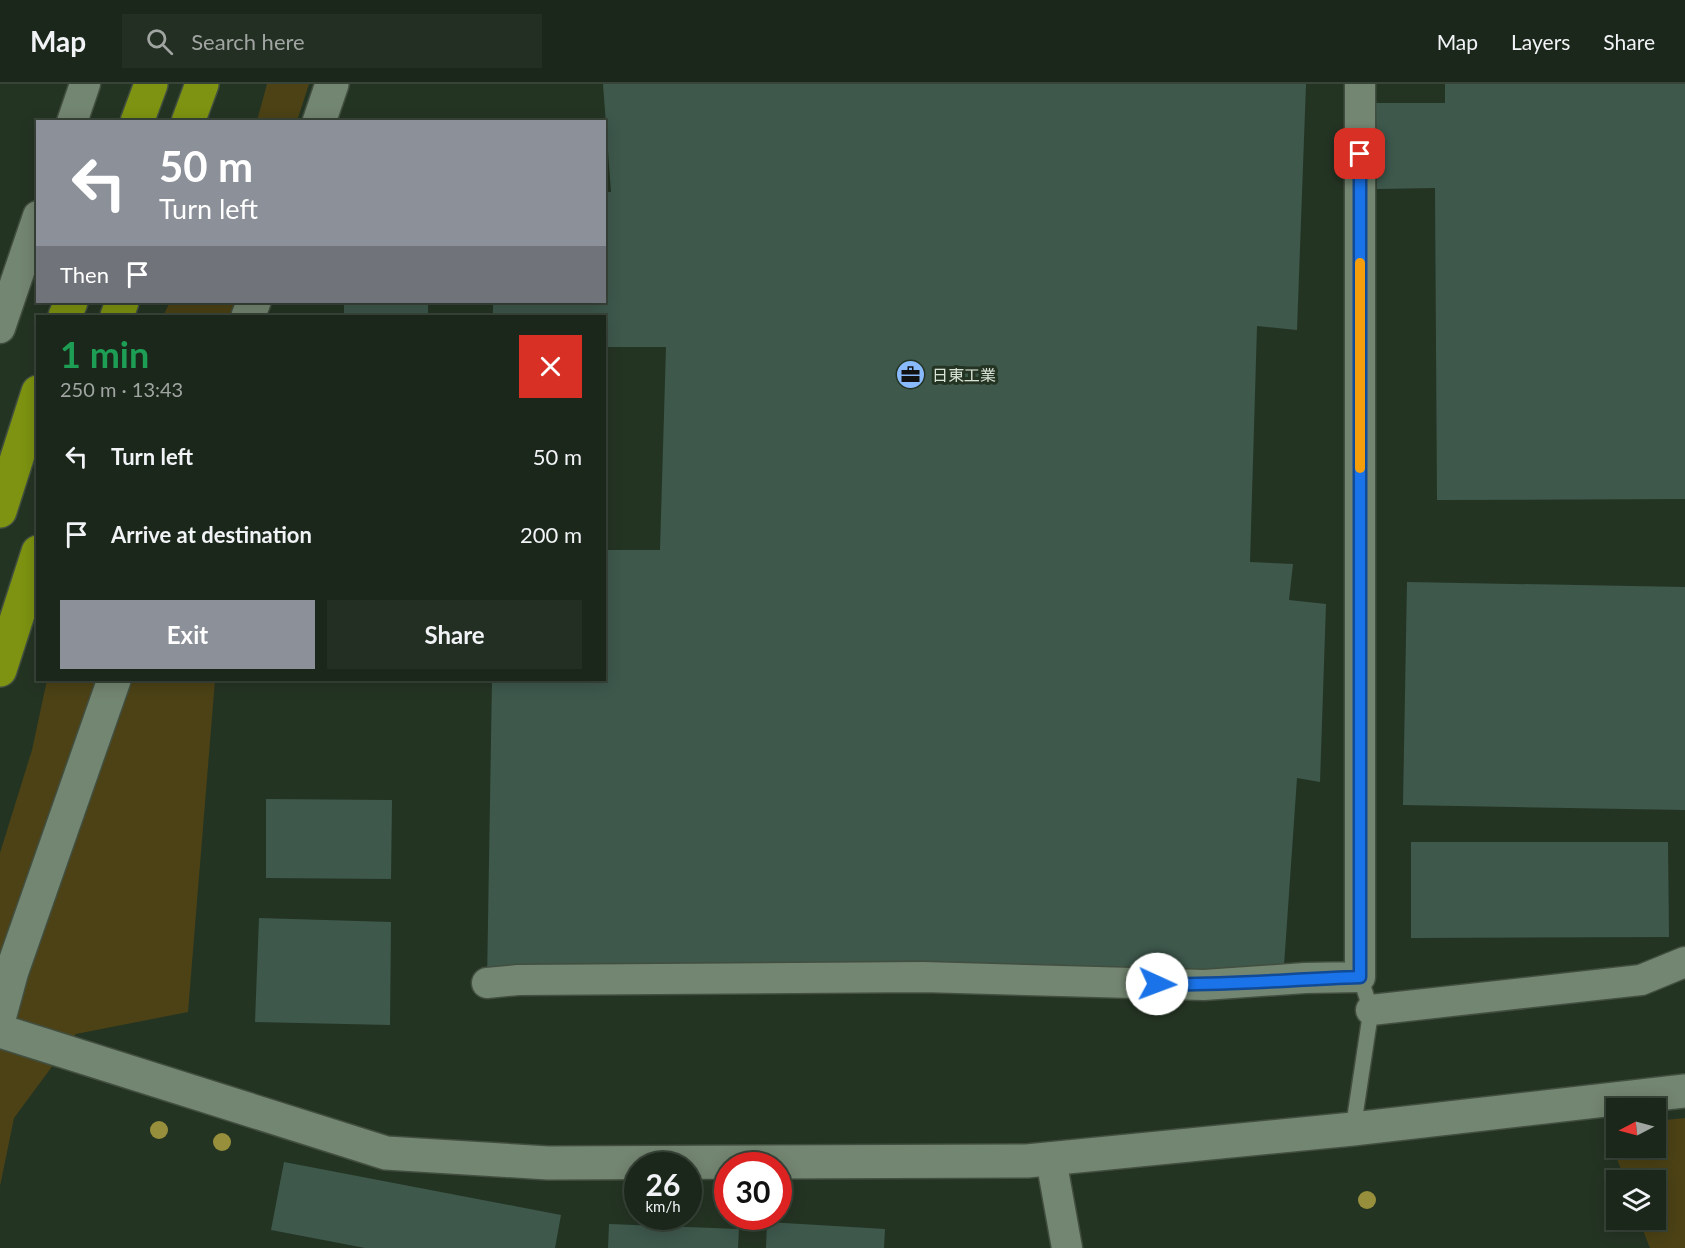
<!DOCTYPE html>
<html lang="en">
<head>
<meta charset="utf-8">
<style>
  body { margin:0; font-family:Lato,"Noto Sans JP",sans-serif; background:#242f23; color:#f1f3f6; height:100vh; display:flex; flex-direction:column; font-size:22px; white-space:nowrap }
  * { box-sizing:border-box; margin:0 }
  p { font-size:20px; color:#a0a5a2 }
  .icon { flex:none; width:33px; height:33px; fill:none; stroke:currentColor; stroke-width:2; stroke-linecap:round; stroke-linejoin:round }
  .map { position:relative; flex:1; overflow:hidden }
  .panel { position:absolute; left:36px; top:231px; width:570px; height:366px; display:flex; flex-direction:column; background:#1b271a; border-radius:0px; box-shadow:0 3px 15px #0003,0 0 0 2px #394439 }
  .panel>* { flex:none }
  .banner { position:absolute; left:36px; top:36px; width:570px; height:183px; border-radius:0px; box-shadow:0 3px 15px #0003,0 0 0 2px #394439; background:#8c9099; color:#fff; overflow:hidden }
  .needle { width:39px; rotate:264deg }
  .tools { position:absolute; left:1606px; top:1014px; display:grid; gap:12px }
  .tools a { display:grid; place-items:center; width:60px; height:60px; border-radius:0px; background:#1b271a; box-shadow:0 3px 15px #0003,0 0 0 2px #394439; font-size:30px }
  .speed { position:absolute; left:624px; top:1068px; display:flex; gap:12px; font-size:30px; font-weight:700; text-align:center }
  .speed>* { display:grid; place-content:center; width:78px; height:78px; border-radius:50%; background:#1b271a; box-shadow:0 3px 15px #0003,0 0 0 2px #394439; line-height:1 }
  .speed small { font-size:15px; font-weight:400 }
  .speed .limit { border:9px solid #d22; background:#fff; color:#111 }
  .pin { position:absolute; display:grid; place-items:center; width:51px; height:51px; color:#fff; margin:-26px; border-radius:12px; box-shadow:0 3px 9px #0006 }
  .me { position:absolute; width:66px; margin:-33px; rotate:92deg; stroke-linejoin:round; filter:drop-shadow(0 0 4px #0008) }
  .turn { display:flex; align-items:center; gap:21px; height:126px; padding:0 24px; font-size:27px }
  .turn .icon { width:78px; height:78px; stroke-width:2.5 }
  .turn b { display:block; font-size:42px; line-height:51px }
  .then { display:flex; align-items:center; height:57px; padding:0 24px; background:#0003; gap:12px; font-size:22px }
  .round { display:grid; place-items:center; flex:none; width:63px; height:63px; border-radius:0px; background:#242f23 }
  .headline { display:flex; align-items:center; justify-content:space-between; height:102px; padding:0 24px }
  h1 { font-size:36px; font-weight:700; line-height:45px; color:#1e9e55 }
  .action { display:flex; gap:12px; margin-top:auto; padding:12px 24px }
  .action a { flex:1; height:69px; border-radius:0px; background:#8c9099; color:#fff; font-size:24px; font-weight:700; line-height:69px; text-align:center }
  .action a+a { background:#242f23; color:#f1f3f6 }
  ul { padding:0; list-style:none }
  li { display:flex; align-items:center; gap:18px; height:78px; padding:0 24px }
  li div { flex:1 }
  li b { display:block; font-size:22px }
  li em { font-style:normal }
  header { display:flex; align-items:center; gap:36px; box-sizing:border-box; height:84px; padding:0 30px; background:#1b271a; border-bottom:2px solid #394439 }
  header strong { font-size:28px }
  nav { display:flex; gap:33px; margin-inline-start:auto; font-size:21px }
  .search { width:420px; height:54px; background:#242f23; display:flex; align-items:center; gap:15px; box-sizing:border-box; padding:0 21px; border-radius:0px; color:#a0a5a2; font-size:22px }
  .map>svg:first-child { display:block }
  .green { fill:#4c4216 }
  .building { fill:#3e584c }
  .lines { fill:none; stroke-linecap:round; stroke-linejoin:round }
  .service-casing { stroke:#424f40; stroke-width:18 }
  .minor-casing { stroke:#424f40; stroke-width:33 }
  .tertiary-casing { stroke:#424f40; stroke-width:36 }
  .motorway-casing { stroke:#424f40; stroke-width:36 }
  .service { stroke:#738671; stroke-width:15 }
  .minor { stroke:#738671; stroke-width:30 }
  .tertiary { stroke:#738671; stroke-width:33 }
  .motorway { stroke:#7d9311; stroke-width:33 }
  .tree { fill:#988f3c }
  .route-casing { stroke:#114b97; stroke-width:15 }
  .route { stroke:#1a73e8; stroke-width:10 }
  .slow { stroke:#f59e0b; stroke-width:10 }
  .labels { text-anchor:middle; dominant-baseline:central; stroke-width:6; stroke-linejoin:round; paint-order:stroke }
  .poi-label { font-size:16px; fill:#d9e3d7; stroke:#243423; text-anchor:start }
</style>
</head>
<body>
<header>
<strong>Map</strong>
<div class="search"><svg class="icon" aria-label="search" viewBox="0 0 24 24"><circle cx="10" cy="10" r="6"/><path d="M15 15l6 6"/></svg>Search here</div>
<nav><a>Map</a><a>Layers</a><a>Share</a></nav>
</header>
<div class="map">
<svg width="1685" height="1164" viewBox="0 0 1685 1164">
  <rect width="100%" height="100%" fill="#243423"/>
  <path class="green" d="M 267,0 L 309,0 L 297,37 L 257,37 Z
    M 170,218 L 257,218 L 255,232 L 163,232 Z
    M 47,596 L 215,596 L 188,928 L 76,950 L 14,1034 L 0,1102 L 0,769 L 32,666 Z
    M 1685,1034 L 1685,1164 L 1650,1164 L 1639,1136 L 1656,1136 L 1656,1096 L 1625,1096 L 1605,1043 L 1617,1041 L 1617,1064 L 1656,1064 L 1656,1037 Z"/>
  <path class="building" d="M 603,0 L 1306,0 L 1297,246 L 1257,242 L 1250,478 L 1293,480 L 1289,516 L 1326,520 L 1320,698 L 1297,694 L 1283,896 L 487,899 L 492,596 L 604,596 L 604,466 L 660,466 L 666,263 L 604,263 L 604,232 L 493,232 L 493,218 L 604,218 L 604,108 L 611,108 Z
    M 1445,0 L 1685,0 L 1685,415 L 1437,416 L 1435,104 L 1377,105 L 1376,19 L 1445,19 Z
    M 344,218 L 428,218 L 428,232 L 344,232 Z
    M 1407,498 L 1685,503 L 1685,726 L 1403,721 Z
    M 266,715 L 392,716 L 391,795 L 266,794 Z
    M 1411,758 L 1668,758 L 1669,853 L 1411,854 Z
    M 259,834 L 391,838 L 390,941 L 255,938 Z
    M 284,1078 L 561,1131 L 555,1164 L 365,1164 L 271,1146 Z
    M 767,1138 L 885,1145 L 884,1164 L 766,1164 Z
    M 609,1140 L 739,1145 L 738,1164 L 608,1164 Z"/>
  <g class="lines">
    <defs>
      <path id="service" d="M 1353,1045 L 1371,926 L 1360,893"/>
      <path id="minor" d="M 72,38 L 85,0
        M 0,244 L 38,132
        M 487,899 L 518,896 L 923,893 L 1204,901 L 1305,894 L 1360,893 L 1360,0
        M 1371,926 L 1641,896 L 1685,878
        M 1051,1075 L 1067,1164"/>
      <path id="tertiary" d="M 319,38 L 332,0
        M 248,232 L 254,218
        M 0,931 L 12,887 L 114,596
        M 0,947 L 386,1069 L 548,1079 L 1027,1077 L 1353,1045 L 1685,1007"/>
      <path id="motorway" d="M 137,38 L 151,0
        M 188,38 L 202,0
        M 65,232 L 71,218
        M 117,232 L 122,218
        M 0,427 L 38,308
        M 0,586 L 38,468"/>
    </defs>
    <use href="#service" class="service-casing"/>
    <use href="#minor" class="minor-casing"/>
    <use href="#tertiary" class="tertiary-casing"/>
    <use href="#motorway" class="motorway-casing"/>
    <use href="#service" class="service"/>
    <use href="#minor" class="minor"/>
    <use href="#tertiary" class="tertiary"/>
    <use href="#motorway" class="motorway"/>
  </g>
  <g class="tree">
    <circle cx="159" cy="1046" r="9"/>
    <circle cx="222" cy="1058" r="9"/>
    <circle cx="1367" cy="1116" r="9"/>
  </g>
  <g class="lines">
    <defs>
      <path id="route" d="M 1157,900 C 1225,902 1292,895 1360,893 L 1360,70"/>
    </defs>
    <use href="#route" class="route-casing"/>
    <use href="#route" class="route"/>
    <path class="slow" d="M 1360,179 L 1360,384"/>
  </g>
  <defs>
    <symbol id="office-disc" viewBox="-11 -11 22 22"><circle r="9.5" fill="#89bafc" stroke="#243423"/><path d="M-6-3h4V-5.5h4V-3h4V5H-6ZM-1-4.5V-3h2v-1.5ZM-6 0V1H6V0Z" fill="#111"/></symbol>
  </defs>
  <g fill-rule="evenodd">
    <use href="#office-disc" x="894" y="274" width="33" height="33"/>
  </g>
  <g class="labels">
    <g class="poi-label">
      <text x="932" y="290">日東工業</text>
    </g>
  </g>
</svg>
<div class="tools">
<a><svg class="needle" viewBox="-14 -14 28 28"><path d="M0-13l5 13h-10z" fill="#e53935"/><path d="M0 13l5-13h-10z" fill="#a0a5a2"/></svg></a>
<a><svg class="icon" aria-label="layers" viewBox="0 0 24 24"><path d="M12 4l9 5-9 5-9-5zM3 14l9 5 9-5"/></svg></a>
</div>
<div class="speed"><div>26<small>km/h</small></div><div class="limit">30</div></div>
<div class="pin" style="left:1360px;top:70px;background:#d93025"><svg class="icon" aria-label="arrive" viewBox="0 0 24 24"><path d="M6 21V4h12l-3 4 3 4H6"/></svg></div>
<svg class="me" style="left:1157px;top:900px" viewBox="-20 -20 40 40"><circle r="19" fill="#fff"/><path d="M0-13L10 11 0 6-10 11z" fill="#1a73e8"/></svg>
<div class="banner">
<div class="turn"><svg class="icon" aria-label="left" viewBox="0 0 24 24"><path d="M17 20v-9H6M10 6l-5 5 5 5"/></svg><div><b>50 m</b>Turn left</div></div>
<div class="then">Then<svg class="icon" aria-label="arrive" viewBox="0 0 24 24"><path d="M6 21V4h12l-3 4 3 4H6"/></svg></div>
</div>
<section class="panel">
<div class="headline"><div><h1>1 min</h1><p>250 m · 13:43</p></div><a class="round" style="background:#d93025;color:#fff"><svg class="icon" aria-label="close" viewBox="0 0 24 24"><path d="M6 6l12 12M18 6L6 18"/></svg></a></div>
<ul>
<li><svg class="icon" aria-label="left" viewBox="0 0 24 24"><path d="M17 20v-9H6M10 6l-5 5 5 5"/></svg><div><b>Turn left</b></div><em>50 m</em></li>
<li><svg class="icon" aria-label="arrive" viewBox="0 0 24 24"><path d="M6 21V4h12l-3 4 3 4H6"/></svg><div><b>Arrive at destination</b></div><em>200 m</em></li>
</ul>
<div class="action"><a>Exit</a><a>Share</a></div>
</section>
</div>
</body>
</html>
